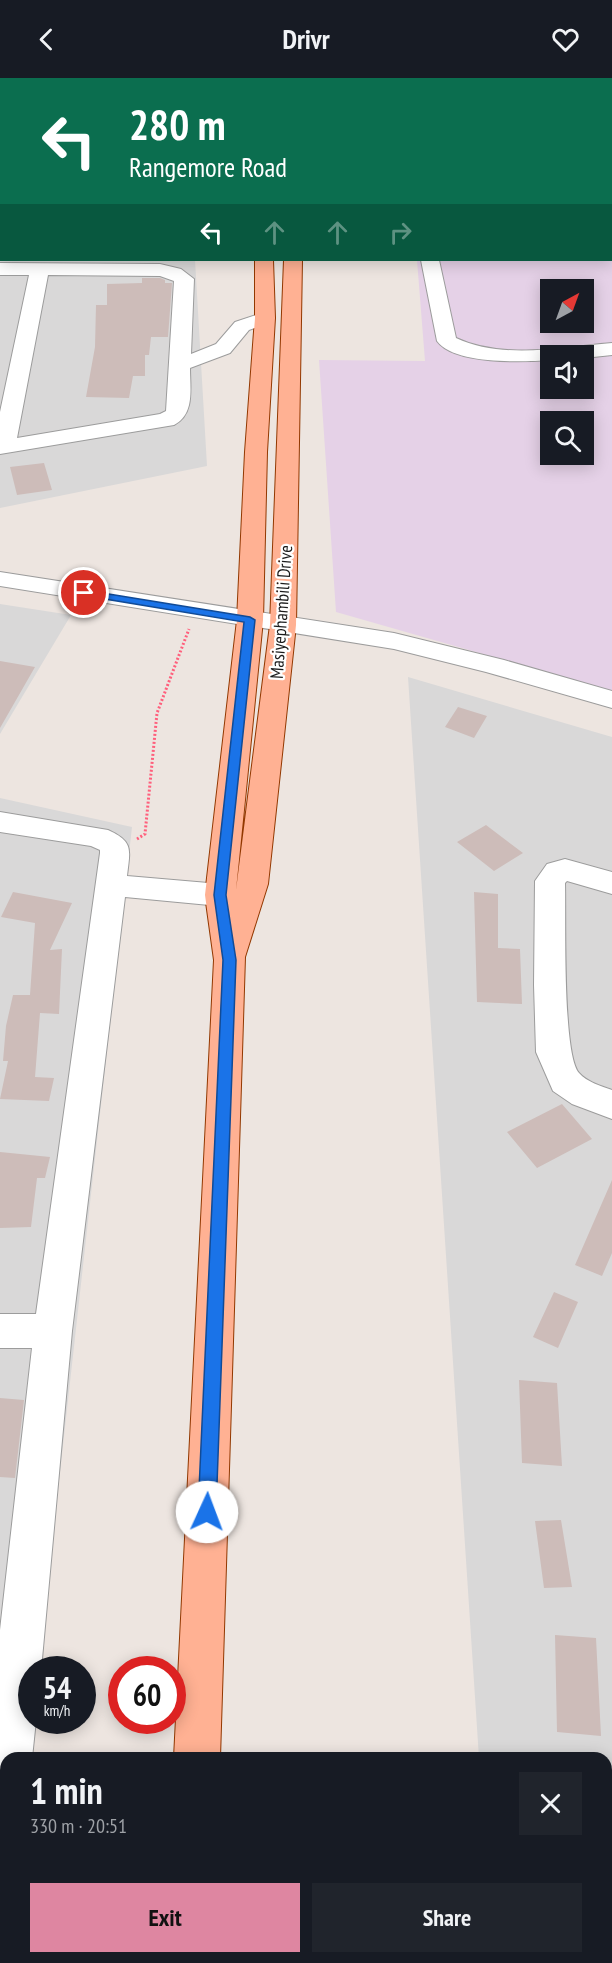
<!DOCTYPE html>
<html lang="en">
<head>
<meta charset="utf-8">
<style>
  body { margin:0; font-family:"PT Sans Narrow",sans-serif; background:#20242c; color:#f1f3f6; height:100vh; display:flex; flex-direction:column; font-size:22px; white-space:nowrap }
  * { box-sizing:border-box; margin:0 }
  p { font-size:20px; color:#9ea1a6 }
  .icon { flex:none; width:33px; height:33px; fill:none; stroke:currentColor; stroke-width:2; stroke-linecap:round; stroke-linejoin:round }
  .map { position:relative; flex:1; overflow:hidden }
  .sheet { position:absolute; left:0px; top:1674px; width:612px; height:212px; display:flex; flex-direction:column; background:#171b24; border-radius:18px 18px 0 0; box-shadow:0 3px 15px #0003 }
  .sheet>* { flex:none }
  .top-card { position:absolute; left:0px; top:0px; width:612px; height:183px; box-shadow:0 3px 15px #0003; background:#0b6e4f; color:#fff; overflow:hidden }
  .needle { width:39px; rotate:41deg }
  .buttons { position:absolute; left:540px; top:201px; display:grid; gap:12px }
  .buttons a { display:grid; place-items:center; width:54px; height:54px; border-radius:0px; background:#171b24; box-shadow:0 3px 15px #0003; font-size:30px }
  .speed { position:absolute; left:18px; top:1578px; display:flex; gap:12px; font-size:30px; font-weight:700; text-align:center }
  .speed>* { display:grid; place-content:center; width:78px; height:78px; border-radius:50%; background:#171b24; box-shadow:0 3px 15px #0003; line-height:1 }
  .speed small { font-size:15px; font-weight:400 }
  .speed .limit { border:9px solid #d22; background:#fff; color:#111 }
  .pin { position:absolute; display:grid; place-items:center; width:51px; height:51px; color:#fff; margin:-26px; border:3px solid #fff; border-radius:50%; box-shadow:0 2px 6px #0007 }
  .me { position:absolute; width:66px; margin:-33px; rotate:2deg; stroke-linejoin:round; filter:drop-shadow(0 0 4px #0008) }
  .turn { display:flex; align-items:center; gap:21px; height:126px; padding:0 30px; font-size:27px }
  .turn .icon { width:78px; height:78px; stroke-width:2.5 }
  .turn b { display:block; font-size:42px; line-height:51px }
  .lanes { display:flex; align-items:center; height:57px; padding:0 30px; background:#0003; justify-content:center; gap:30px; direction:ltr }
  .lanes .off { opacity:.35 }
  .round { display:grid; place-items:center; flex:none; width:63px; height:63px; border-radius:0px; background:#20242c }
  .head { display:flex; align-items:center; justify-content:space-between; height:102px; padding:0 30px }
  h1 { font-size:36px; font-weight:600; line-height:45px }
  .action { display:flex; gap:12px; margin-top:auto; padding:12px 30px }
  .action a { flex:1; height:69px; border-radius:0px; background:#de86a1; color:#111; font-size:24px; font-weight:600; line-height:69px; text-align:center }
  .action a+a { background:#20242c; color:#f1f3f6 }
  header { display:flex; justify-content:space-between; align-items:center; height:78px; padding:0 30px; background:#171b24; font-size:27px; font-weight:600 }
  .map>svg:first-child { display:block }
  .residential { fill:#d9d8d8 }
  .industrial { fill:#e5d1e7; fill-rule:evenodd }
  .building { fill:#cdbcb9 }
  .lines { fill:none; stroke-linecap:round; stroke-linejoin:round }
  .minor-casing { stroke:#9c9c9c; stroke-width:2 }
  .major-casing { stroke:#923800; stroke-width:2 }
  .path { stroke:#ff5f7c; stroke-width:3; stroke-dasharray:2 2; stroke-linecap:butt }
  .minor { fill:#fff; fill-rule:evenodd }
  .major { fill:#ffb193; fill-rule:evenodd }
  .route { fill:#1a73e8; stroke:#114b97; stroke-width:1.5 }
  .labels { text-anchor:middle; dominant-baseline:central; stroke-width:4.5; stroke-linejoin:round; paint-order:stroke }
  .far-street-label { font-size:18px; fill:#1b1b1b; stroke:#fff }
</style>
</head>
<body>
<header><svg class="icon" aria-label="back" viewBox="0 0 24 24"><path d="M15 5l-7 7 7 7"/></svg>Drivr<svg class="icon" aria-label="heart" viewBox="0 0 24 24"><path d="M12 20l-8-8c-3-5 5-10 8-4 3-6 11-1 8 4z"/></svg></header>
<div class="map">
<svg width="612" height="1885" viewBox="0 0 612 1885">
  <rect width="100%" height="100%" fill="#ede5e0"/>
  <path class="residential" d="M 0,0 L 235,0 L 2,2 L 1,68 Z
    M 0,150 L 2,182 L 195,182 L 207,388 L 0,430 Z
    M 0,526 L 71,537 L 0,656 Z
    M 408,599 L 612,659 L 612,1885 L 493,1885 L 492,1880 L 606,1880 L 606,1680 L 479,1680 Z
    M 0,720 L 132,749 L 38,1591 L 32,1592 L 6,1680 L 5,1885 L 0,1885 Z"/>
  <path class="industrial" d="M 403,0 L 612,0 L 612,613 L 336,534 L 319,282 L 425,283 L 417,182 L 610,182 L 610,2 ZM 550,212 L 584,212 L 584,244 L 550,244 ZM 550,278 L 584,278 L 584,310 L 550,310 ZM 550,344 L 584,344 L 584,376 L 550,376 Z"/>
  <path class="building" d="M 142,200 L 160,200 L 165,202 L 165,205 L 172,205 L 168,259 L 151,259 L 149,277 L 145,277 L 145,298 L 133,298 L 129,320 L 86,319 L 95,269 L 96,227 L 107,227 L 107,206 L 142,205 Z
    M 44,385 L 52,412 L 17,417 L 10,389 Z
    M 0,583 L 35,589 L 0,650 Z
    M 458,629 L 487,638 L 474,660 L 445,649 Z
    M 486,747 L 523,775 L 494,793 L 457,764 Z
    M 13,814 L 72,825 L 50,872 L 62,871 L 59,936 L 40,935 L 35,999 L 54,1000 L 49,1023 L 0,1021 L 8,983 L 3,983 L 6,948 L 13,917 L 30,917 L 35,845 L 1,839 Z
    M 474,814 L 498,816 L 498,870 L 520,871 L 522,926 L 477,924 Z
    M 562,1026 L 592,1061 L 537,1090 L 507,1054 Z
    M 0,1074 L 50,1079 L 45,1100 L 37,1100 L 31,1149 L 0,1150 Z
    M 612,1102 L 612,1175 L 602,1198 L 575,1187 Z
    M 554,1214 L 578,1224 L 558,1270 L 533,1259 Z
    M 519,1302 L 557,1305 L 562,1388 L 522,1385 Z
    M 0,1320 L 24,1322 L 15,1400 L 0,1399 Z
    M 561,1442 L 572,1509 L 544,1510 L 535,1443 Z
    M 555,1557 L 596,1560 L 601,1658 L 557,1654 Z"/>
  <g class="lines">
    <defs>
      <path id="minor" d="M 201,0 L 217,0 L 217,2 L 201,2 Z
        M 402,0 L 418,0 L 418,2 L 402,2 Z
        M 610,25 L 612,25 L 612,35 L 610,35 Z
        M 0,31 L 2,31 L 2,41 L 0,41 Z
        M 421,182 L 439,182 L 456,260 C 502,282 563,269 612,265 L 612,277 L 584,280 L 584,278 L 550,278 L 550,282 C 524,284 454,287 437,263 Z
        M 0,185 L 160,186 L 181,191 L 194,201 L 191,276 L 216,266 L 235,244 L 265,234 L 272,236 L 275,240 L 272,244 L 249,252 L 230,275 L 190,290 C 190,311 195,336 174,347 L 0,376 L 0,334 L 29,197 L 0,197 ZM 48,197 L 160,198 L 174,203 L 166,333 L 160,336 L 17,360 Z
        M 0,494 L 394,555 L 504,582 L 612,613 L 612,630 L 486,594 L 394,571 L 0,508 Z
        M 0,734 L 108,752 C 134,764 130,771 127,798 L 220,806 L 231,809 L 235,817 L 231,825 L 220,828 L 125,819 L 72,1253 L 41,1592 L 32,1592 L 32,1642 L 36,1642 L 32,1680 L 6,1680 L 6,1791 L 0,1793 L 0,1552 L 32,1270 L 0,1270 L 0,1236 L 36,1236 L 100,775 L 100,772 L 91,768 L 0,754 Z
        M 565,781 L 612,794 L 612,816 L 567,803 L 565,805 C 566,838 562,976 579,995 C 587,1004 601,1008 612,1012 L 612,1041 L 572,1026 L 553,1013 L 536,974 L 534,907 L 535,803 L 547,786 Z"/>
      <path id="major" d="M 262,0 L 278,0 L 278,2 L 262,2 Z
        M 286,0 L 302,0 L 285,2 Z
        M 255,182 L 273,182 L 275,240 L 267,374 L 263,542 L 236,812 L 270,547 L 284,182 L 302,182 L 296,547 L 268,806 L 245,879 L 220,1680 L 174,1680 L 214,882 L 205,817 L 237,542 L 245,374 L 255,240 Z
        M 164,1880 L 214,1880 L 214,1885 L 164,1885 Z"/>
    </defs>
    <use href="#minor" class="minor-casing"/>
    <use href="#major" class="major-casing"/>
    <path class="path" d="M 137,761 L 145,756 L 157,635 L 189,551"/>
    <use href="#minor" class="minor"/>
    <use href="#major" class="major"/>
  </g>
  <path class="route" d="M 84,512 L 250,539 L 255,542 L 226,817 L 236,882 L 216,1434 L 213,1440 L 207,1442 L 201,1440 L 198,1434 L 223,882 L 214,817 L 244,544 L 81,517 L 81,513 Z"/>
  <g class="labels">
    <g class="far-street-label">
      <text transform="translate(281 534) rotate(-86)">Masiyephambili Drive</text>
    </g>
  </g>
</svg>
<div class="buttons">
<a><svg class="needle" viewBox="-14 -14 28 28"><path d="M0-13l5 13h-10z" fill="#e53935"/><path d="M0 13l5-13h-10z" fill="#9ea1a6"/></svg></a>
<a><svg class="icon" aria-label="sound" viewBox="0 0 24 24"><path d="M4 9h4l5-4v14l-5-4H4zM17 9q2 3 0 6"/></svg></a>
<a><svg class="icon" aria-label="search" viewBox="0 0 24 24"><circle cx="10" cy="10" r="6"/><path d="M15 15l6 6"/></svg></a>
</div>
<div class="speed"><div>54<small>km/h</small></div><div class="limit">60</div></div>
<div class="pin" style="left:84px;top:515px;background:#d93025"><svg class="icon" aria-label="arrive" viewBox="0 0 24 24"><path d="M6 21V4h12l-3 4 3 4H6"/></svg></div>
<svg class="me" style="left:207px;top:1434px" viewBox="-20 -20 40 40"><circle r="19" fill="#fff"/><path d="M0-13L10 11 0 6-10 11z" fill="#1a73e8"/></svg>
<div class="top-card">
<div class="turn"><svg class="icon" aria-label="left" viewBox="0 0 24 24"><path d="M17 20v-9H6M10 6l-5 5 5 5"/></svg><div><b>280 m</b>Rangemore Road</div></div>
<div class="lanes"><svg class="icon" aria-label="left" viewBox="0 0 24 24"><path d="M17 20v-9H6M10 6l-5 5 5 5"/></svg><svg class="icon off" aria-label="ahead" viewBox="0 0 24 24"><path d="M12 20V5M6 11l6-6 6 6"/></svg><svg class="icon off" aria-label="ahead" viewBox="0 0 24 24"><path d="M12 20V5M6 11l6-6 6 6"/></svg><svg class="icon off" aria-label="right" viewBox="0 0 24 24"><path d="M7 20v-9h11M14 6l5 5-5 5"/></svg></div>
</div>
<section class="sheet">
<div class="head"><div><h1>1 min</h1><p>330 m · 20:51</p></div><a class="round"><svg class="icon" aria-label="close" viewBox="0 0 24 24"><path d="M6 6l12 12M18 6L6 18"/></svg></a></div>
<div class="action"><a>Exit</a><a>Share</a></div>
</section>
</div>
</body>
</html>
